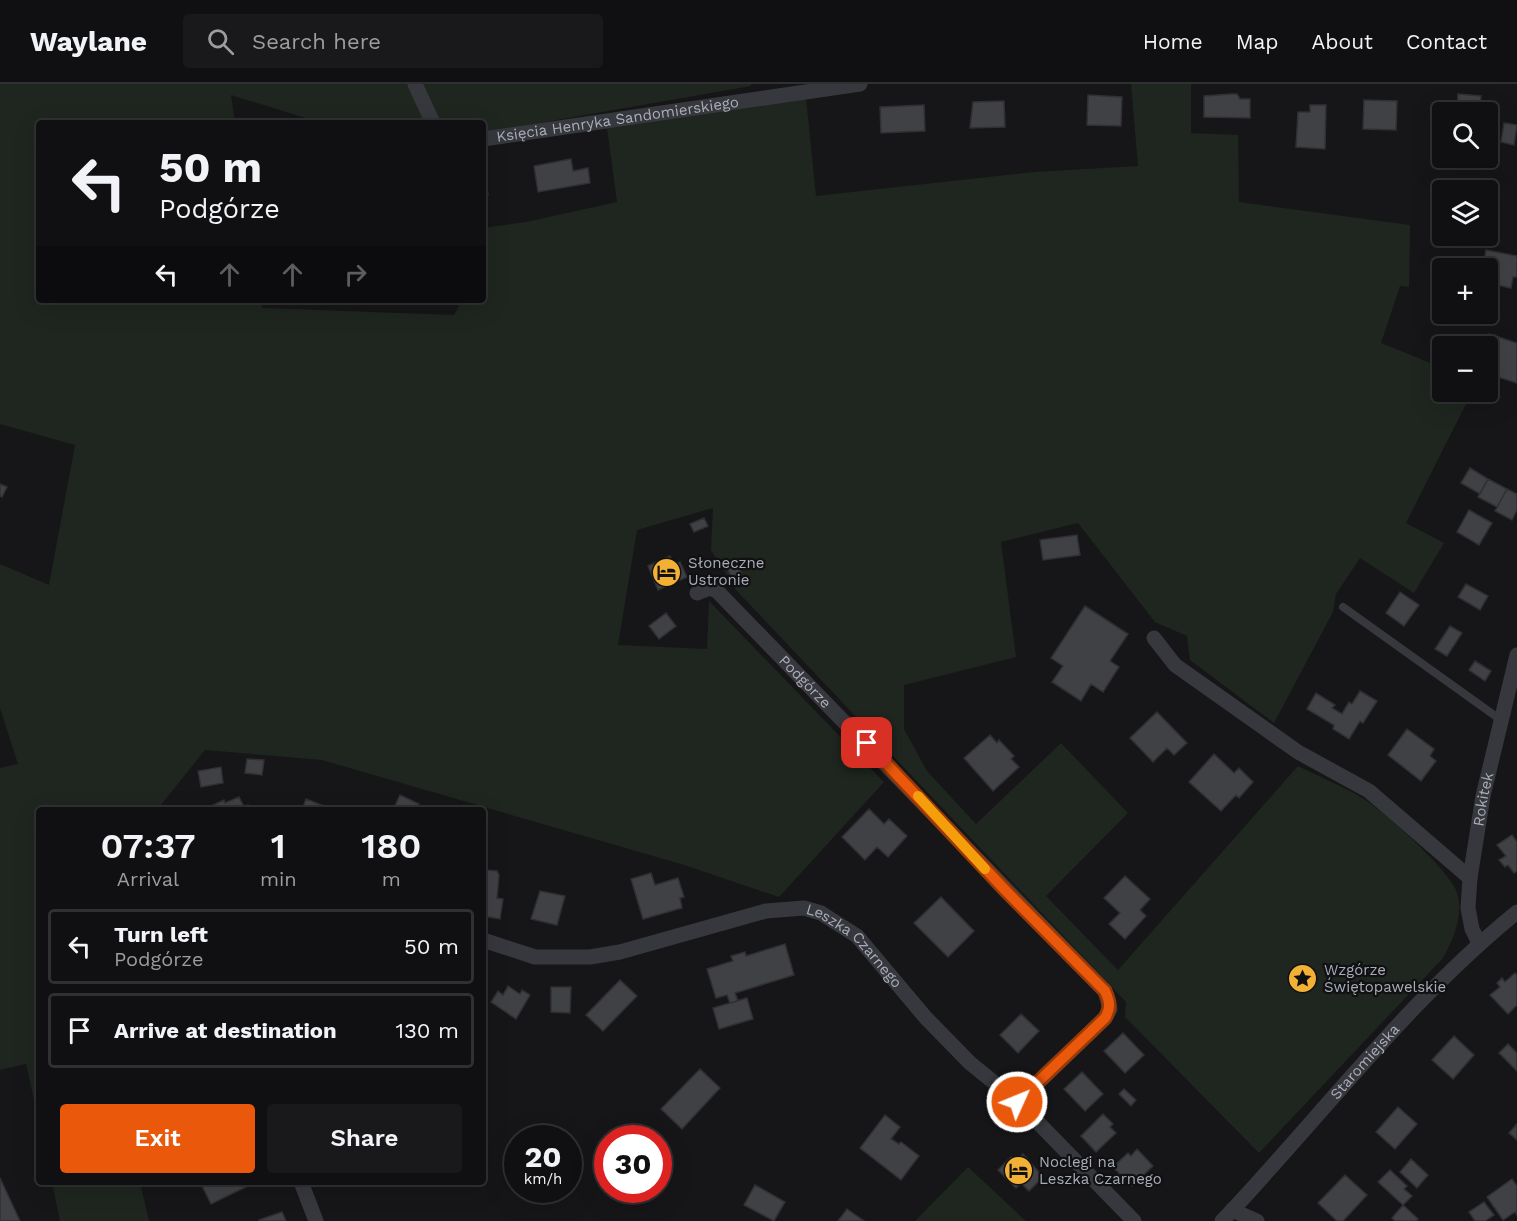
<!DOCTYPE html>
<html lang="en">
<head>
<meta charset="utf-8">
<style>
  body { margin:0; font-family:"Work Sans",sans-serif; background:#19191b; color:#f1f3f6; height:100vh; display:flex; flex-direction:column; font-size:22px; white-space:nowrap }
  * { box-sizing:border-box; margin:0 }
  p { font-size:20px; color:#9c9d9f }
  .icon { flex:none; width:33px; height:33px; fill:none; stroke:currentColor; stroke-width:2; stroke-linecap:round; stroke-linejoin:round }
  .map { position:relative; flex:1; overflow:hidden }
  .panel { position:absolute; left:36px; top:723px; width:450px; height:378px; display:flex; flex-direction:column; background:#101012; border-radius:6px; box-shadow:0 6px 24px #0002,0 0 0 2px #303032 }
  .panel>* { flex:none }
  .guide { position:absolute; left:36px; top:36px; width:450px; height:183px; border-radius:6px; box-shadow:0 6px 24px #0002,0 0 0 2px #303032; background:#101012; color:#f1f3f6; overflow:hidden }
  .controls { position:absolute; left:1432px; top:18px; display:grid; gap:12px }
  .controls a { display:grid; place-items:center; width:66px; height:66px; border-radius:6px; background:#101012; box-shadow:0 6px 24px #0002,0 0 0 2px #303032; font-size:30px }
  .speed { position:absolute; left:504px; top:1041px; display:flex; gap:12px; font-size:30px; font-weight:700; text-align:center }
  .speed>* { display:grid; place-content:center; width:78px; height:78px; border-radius:50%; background:#101012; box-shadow:0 6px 24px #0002,0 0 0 2px #303032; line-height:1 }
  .speed small { font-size:15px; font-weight:400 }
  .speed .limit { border:9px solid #d22; background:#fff; color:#111 }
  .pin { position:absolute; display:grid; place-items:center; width:51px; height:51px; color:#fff; margin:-26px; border-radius:12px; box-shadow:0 3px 9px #0006 }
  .me { position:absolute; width:66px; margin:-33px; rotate:46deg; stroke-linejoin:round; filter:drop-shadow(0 0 4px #0008) }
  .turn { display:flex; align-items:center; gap:21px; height:126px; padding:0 24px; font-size:27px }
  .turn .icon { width:78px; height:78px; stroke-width:2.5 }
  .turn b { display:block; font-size:42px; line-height:51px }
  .lanes { display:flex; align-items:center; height:57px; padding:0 24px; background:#0003; justify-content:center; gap:30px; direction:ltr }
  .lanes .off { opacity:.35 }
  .eta { display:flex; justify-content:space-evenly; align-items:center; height:102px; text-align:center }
  .eta b { font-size:36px; font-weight:600; line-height:42px }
  .action { display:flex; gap:12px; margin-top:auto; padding:12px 24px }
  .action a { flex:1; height:69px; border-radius:6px; background:#ea580c; color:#fff; font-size:24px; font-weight:600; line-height:69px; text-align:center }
  .action a+a { background:#19191b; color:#f1f3f6 }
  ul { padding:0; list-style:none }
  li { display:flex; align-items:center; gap:18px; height:75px; margin:0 12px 9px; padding:0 12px; border:3px solid #303032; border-radius:6px }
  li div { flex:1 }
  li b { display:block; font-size:22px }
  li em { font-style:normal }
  header { display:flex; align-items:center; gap:36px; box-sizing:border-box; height:84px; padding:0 30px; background:#101012; border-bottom:2px solid #303032 }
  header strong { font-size:28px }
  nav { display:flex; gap:33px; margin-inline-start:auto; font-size:21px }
  .search { width:420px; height:54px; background:#19191b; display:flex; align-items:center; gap:15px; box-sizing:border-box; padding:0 21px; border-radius:6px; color:#9c9d9f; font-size:22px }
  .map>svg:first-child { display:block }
  .green { fill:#1e261f }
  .building { fill:#404145; stroke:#303034; stroke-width:1.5 }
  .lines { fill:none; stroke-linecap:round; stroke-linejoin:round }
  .service { stroke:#37383d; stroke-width:8 }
  .minor { stroke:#37383d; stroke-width:15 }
  .route-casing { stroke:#983908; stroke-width:15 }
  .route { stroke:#ea580c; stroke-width:10 }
  .slow { stroke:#f59e0b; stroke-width:10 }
  .labels { text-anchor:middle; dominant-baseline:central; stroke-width:4.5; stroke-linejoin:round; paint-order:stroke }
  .street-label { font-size:15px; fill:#a8adb8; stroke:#111113 }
  .poi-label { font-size:15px; fill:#a8adb8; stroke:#111113; text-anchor:start }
</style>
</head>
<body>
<header>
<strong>Waylane</strong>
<div class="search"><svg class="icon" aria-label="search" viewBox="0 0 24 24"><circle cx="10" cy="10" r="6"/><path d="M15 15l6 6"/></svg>Search here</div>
<nav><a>Home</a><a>Map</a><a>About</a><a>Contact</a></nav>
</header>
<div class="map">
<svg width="1517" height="1137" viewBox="0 0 1517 1137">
  <rect width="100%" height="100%" fill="#161618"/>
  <path class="green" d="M 0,0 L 413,0 L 428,39 L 322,39 L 231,11 L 235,39 L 39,39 L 39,216 L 261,216 L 262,224 L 454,231 L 462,216 L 483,216 L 483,144 L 526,138 L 617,118 L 607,44 L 806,14 L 816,112 L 1034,88 L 1138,82 L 1131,0 L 1191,0 L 1191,49 L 1238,51 L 1239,118 L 1410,141 L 1409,203 L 1400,202 L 1381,259 L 1443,284 L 1443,308 L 1472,308 L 1406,439 L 1444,459 L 1414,509 L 1360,474 L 1336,510 L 1333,528 L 1274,639 L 1190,576 L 1187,552 L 1155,538 L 1078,439 L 1001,458 L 1016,573 L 904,601 L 904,645 L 927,687 L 976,740 L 1061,659 L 1128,729 L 1046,812 L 1118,886 L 1298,682 C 1319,693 1343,702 1364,715 C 1387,730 1443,781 1455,804 C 1466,827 1454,854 1443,874 L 1259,1069 L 1125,933 L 1126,918 L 736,506 L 711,466 L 713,424 L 637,446 L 618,561 L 707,565 L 709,517 L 884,698 L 779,813 L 681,780 L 322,676 L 205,666 L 157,726 L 39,726 L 39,1039 L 26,980 L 0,986 L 0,684 L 18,680 L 0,624 L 0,480 L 49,501 L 75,361 L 0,340 Z
    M 423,0 L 751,0 L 751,2 L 483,49 L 483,39 L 442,39 L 435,33 Z
    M 968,1083 L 1026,1137 L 915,1137 Z
    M 52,1098 L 140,1098 L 149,1137 L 60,1137 Z"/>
  <path class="building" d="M 1231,10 L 1237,10 L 1240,15 L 1250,15 L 1250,34 L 1204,33 L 1204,12 Z
    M 1458,10 L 1481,12 L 1480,28 L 1457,28 Z
    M 1088,11 L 1122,13 L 1121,42 L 1087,41 Z
    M 1364,16 L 1397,17 L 1396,46 L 1363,45 Z
    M 1004,17 L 1005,43 L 970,44 L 973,18 Z
    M 924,21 L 925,47 L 881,49 L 880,23 Z
    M 1310,21 L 1326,21 L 1325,65 L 1296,63 L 1298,28 L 1310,28 Z
    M 1504,39 L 1517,41 L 1514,61 L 1501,58 Z
    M 571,75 L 573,87 L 588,84 L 590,99 L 538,108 L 534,82 Z
    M 483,85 L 488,111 L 483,112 Z
    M 1486,166 L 1517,172 L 1517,193 L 1513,193 L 1511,204 L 1488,199 L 1488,184 L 1475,184 L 1476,177 L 1484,178 Z
    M 1489,250 L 1517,259 L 1517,299 L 1488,290 L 1488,262 L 1485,262 Z
    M 1470,384 L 1488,395 L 1480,410 L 1461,399 Z
    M 1488,395 L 1507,405 L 1497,423 L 1478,413 Z
    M 0,400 L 7,403 L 2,413 L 0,412 Z
    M 1507,405 L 1517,410 L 1517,426 L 1512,436 L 1495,427 Z
    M 1469,426 L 1492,439 L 1479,461 L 1457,448 Z
    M 704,434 L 708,442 L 694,448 L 690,440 Z
    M 1077,451 L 1080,471 L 1043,476 L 1040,456 Z
    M 670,472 L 674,481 L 680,478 L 687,493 L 658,506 L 648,482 Z
    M 737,479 L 742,491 L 732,496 L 727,483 Z
    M 1466,500 L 1488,512 L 1480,526 L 1458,513 Z
    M 1400,508 L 1419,521 L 1404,542 L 1386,529 Z
    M 1085,522 L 1128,550 L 1110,577 L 1119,583 L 1103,608 L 1091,600 L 1081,617 L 1052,598 L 1063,582 L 1051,574 Z
    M 666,529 L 676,542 L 659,555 L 649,542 Z
    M 1450,542 L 1462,549 L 1447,572 L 1435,565 Z
    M 1475,577 L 1491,587 L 1485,597 L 1469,586 Z
    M 1360,607 L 1377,617 L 1363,639 L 1360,637 L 1349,655 L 1333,645 L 1334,641 L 1307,625 L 1316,609 L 1335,621 L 1332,624 L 1342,630 L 1349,618 L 1352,620 Z
    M 1157,628 L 1187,659 L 1174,671 L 1167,664 L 1153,678 L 1130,654 Z
    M 1407,645 L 1434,665 L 1430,672 L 1436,677 L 1421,697 L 1388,671 Z
    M 990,651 L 997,659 L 999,656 L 1014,672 L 1011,675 L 1019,683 L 993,707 L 964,674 Z
    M 1214,670 L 1234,689 L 1239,684 L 1253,698 L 1239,714 L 1236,711 L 1221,727 L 1189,698 Z
    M 247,675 L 264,676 L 262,691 L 245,689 Z
    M 221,683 L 223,699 L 201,703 L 198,687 Z
    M 400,711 L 419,720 L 416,726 L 393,726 Z
    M 239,713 L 244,723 L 248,721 L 250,726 L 207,724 L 224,716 L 225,719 Z
    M 306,715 L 334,726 L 302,726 Z
    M 869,725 L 884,740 L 889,735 L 907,752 L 888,773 L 877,763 L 865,776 L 842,753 Z
    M 1512,751 L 1517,758 L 1517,787 L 1514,789 L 1508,781 L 1505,783 L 1499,776 L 1506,772 L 1497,761 Z
    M 487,786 L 497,787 L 499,791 L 497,814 L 503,815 L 500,835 L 483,832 L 483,788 Z
    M 651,789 L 655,801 L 678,794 L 684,813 L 680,814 L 682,824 L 643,835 L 631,795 Z
    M 1125,792 L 1150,815 L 1140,826 L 1146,832 L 1125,855 L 1109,840 L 1120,829 L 1104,814 Z
    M 540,807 L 565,812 L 557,841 L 531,835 Z
    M 941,813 L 974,847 L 948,873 L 914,839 Z
    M 785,860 L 794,891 L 735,909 L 738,917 L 730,919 L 727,911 L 716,914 L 707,885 L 733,877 L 731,872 L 745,868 L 746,872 Z
    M 1515,889 L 1517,891 L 1517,921 L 1508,930 L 1490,911 L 1500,903 L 1497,899 L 1502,894 L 1505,898 Z
    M 620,896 L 637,912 L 603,947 L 586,931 Z
    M 508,902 L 520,910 L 522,906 L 530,911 L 516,935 L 491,918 L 498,907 L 503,911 Z
    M 551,903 L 571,903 L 570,929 L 551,928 Z
    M 747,914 L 753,935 L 719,945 L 713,924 Z
    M 1021,930 L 1039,947 L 1018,969 L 1000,951 Z
    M 1123,949 L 1144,971 L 1125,989 L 1104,967 Z
    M 1454,952 L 1474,971 L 1453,995 L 1432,976 Z
    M 1508,960 L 1517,969 L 1517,987 L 1499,969 Z
    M 700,985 L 720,1004 L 682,1045 L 661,1025 Z
    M 1082,988 L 1103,1010 L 1085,1027 L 1064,1005 Z
    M 1124,1005 L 1136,1016 L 1131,1022 L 1119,1010 Z
    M 1398,1023 L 1417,1040 L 1395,1065 L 1376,1048 Z
    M 1103,1030 L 1113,1040 L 1110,1043 L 1116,1049 L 1096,1068 L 1081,1052 Z
    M 885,1031 L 900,1043 L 891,1055 L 899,1060 L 901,1058 L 919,1072 L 901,1096 L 860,1064 Z
    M 1517,1040 L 1517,1056 L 1509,1049 Z
    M 1137,1065 L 1153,1082 L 1132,1102 L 1113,1083 L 1128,1069 L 1131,1072 Z
    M 1023,1070 L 1043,1093 L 1029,1107 L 1021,1099 L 1016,1104 L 998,1086 L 1011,1073 L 1016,1078 Z
    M 1411,1075 L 1428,1091 L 1417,1104 L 1400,1088 Z
    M 1390,1086 L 1407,1102 L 1404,1105 L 1412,1112 L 1403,1121 L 1378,1098 Z
    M 1345,1091 L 1367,1111 L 1343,1137 L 1337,1137 L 1318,1119 Z
    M 0,1094 L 20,1137 L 0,1137 Z
    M 1512,1095 L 1517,1102 L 1517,1131 L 1515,1128 L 1503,1136 L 1487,1113 Z
    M 200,1098 L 256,1098 L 211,1120 Z
    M 755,1101 L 785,1118 L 774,1137 L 744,1121 Z
    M 1484,1118 L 1494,1131 L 1485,1137 L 1475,1137 L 1469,1128 Z
    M 1403,1121 L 1418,1135 L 1416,1137 L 1395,1137 L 1392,1134 Z
    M 847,1125 L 864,1137 L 838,1137 Z
    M 282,1128 L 286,1137 L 259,1137 L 259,1136 Z"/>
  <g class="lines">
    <path class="service" d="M 1343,523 L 1501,636"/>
    <g class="minor">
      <path d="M 415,0 L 433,39"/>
      <path id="s1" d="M 483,55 L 860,0"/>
      <path id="s2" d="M 697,509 L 710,504 L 717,507 L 1105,907 L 1110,925 L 1105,934 L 1018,1018"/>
      <path d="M 1154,554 L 1175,581 L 1298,668 L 1369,707 L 1470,794"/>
      <path id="s3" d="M 483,856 L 535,873 L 590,873 L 620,868 L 766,827 L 804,824 L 821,829 L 857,852 L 926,934 L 970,979 L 1018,1018 L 1134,1137"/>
      <path id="s4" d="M 1479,859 L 1472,845 L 1468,824 L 1470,794 L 1483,712 L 1517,571"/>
      <path d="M 301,1098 L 316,1137"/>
      <path d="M 1232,1126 L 1257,1137"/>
      <path id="s5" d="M 1222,1137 C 1320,1034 1406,918 1517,828"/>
    </g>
  </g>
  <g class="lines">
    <defs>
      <path id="route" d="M 867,659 L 1007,808 L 1105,907 C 1110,918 1111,924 1105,934 L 1017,1018"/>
    </defs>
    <use href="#route" class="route-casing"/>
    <use href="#route" class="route"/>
    <path class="slow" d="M 918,712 L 985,785"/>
  </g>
  <defs>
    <symbol id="hotel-disc" viewBox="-11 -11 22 22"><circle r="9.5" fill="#f2b134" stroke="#111113"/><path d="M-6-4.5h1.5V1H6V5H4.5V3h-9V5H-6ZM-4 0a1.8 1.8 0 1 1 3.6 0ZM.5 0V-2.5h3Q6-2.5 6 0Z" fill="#111"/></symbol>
    <symbol id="sight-disc" viewBox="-11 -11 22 22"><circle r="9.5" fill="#f2b134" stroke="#111113"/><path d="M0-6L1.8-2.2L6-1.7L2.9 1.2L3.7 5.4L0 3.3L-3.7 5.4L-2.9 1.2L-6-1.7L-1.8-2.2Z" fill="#111"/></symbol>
  </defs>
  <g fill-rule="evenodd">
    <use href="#hotel-disc" x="650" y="472" width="33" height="33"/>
    <use href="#sight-disc" x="1286" y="878" width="33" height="33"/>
    <use href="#hotel-disc" x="1002" y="1070" width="33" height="33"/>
  </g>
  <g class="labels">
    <g class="street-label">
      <text stroke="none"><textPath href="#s1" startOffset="136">Księcia Henryka Sandomierskiego</textPath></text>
      <text stroke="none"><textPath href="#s2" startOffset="148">Podgórze</textPath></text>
      <text stroke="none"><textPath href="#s4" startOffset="147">Rokitek</textPath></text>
      <text stroke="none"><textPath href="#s3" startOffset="394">Leszka Czarnego</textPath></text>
      <text stroke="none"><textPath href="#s5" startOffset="214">Staromiejska</textPath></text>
    </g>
    <g class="poi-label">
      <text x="688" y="479">Słoneczne<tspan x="688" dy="17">Ustronie</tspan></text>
      <text x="1324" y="886">Wzgórze<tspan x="1324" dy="17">Świętopawelskie</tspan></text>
      <text x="1039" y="1078">Noclegi na<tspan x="1039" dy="17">Leszka Czarnego</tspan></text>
    </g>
  </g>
</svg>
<div class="controls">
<a><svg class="icon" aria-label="search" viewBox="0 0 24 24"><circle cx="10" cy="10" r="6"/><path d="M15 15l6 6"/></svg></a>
<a><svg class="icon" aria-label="layers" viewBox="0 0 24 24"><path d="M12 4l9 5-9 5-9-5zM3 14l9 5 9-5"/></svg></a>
<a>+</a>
<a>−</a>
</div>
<div class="speed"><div>20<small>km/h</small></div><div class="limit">30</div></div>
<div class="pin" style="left:867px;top:659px;background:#d93025"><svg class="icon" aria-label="arrive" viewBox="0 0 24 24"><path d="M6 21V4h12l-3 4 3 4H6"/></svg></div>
<svg class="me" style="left:1017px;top:1018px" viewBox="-20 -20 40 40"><circle r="17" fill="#ea580c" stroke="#fff" stroke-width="3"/><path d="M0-11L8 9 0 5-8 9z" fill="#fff"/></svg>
<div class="guide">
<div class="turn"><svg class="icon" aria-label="left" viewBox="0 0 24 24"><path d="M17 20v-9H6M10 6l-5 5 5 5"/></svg><div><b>50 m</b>Podgórze</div></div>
<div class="lanes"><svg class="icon" aria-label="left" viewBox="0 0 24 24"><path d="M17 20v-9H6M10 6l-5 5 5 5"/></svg><svg class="icon off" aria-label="ahead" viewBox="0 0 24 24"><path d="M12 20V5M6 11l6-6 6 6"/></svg><svg class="icon off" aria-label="ahead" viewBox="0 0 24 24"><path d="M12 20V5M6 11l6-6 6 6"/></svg><svg class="icon off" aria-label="right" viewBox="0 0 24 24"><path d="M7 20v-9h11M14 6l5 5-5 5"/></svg></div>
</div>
<section class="panel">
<div class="eta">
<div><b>07:37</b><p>Arrival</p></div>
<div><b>1</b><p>min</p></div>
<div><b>180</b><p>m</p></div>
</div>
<ul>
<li><svg class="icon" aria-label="left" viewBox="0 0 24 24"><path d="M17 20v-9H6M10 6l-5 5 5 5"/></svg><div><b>Turn left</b><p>Podgórze</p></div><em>50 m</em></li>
<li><svg class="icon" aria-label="arrive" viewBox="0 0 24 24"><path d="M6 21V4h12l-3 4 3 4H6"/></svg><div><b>Arrive at destination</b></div><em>130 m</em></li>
</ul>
<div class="action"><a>Exit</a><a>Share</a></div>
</section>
</div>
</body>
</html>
